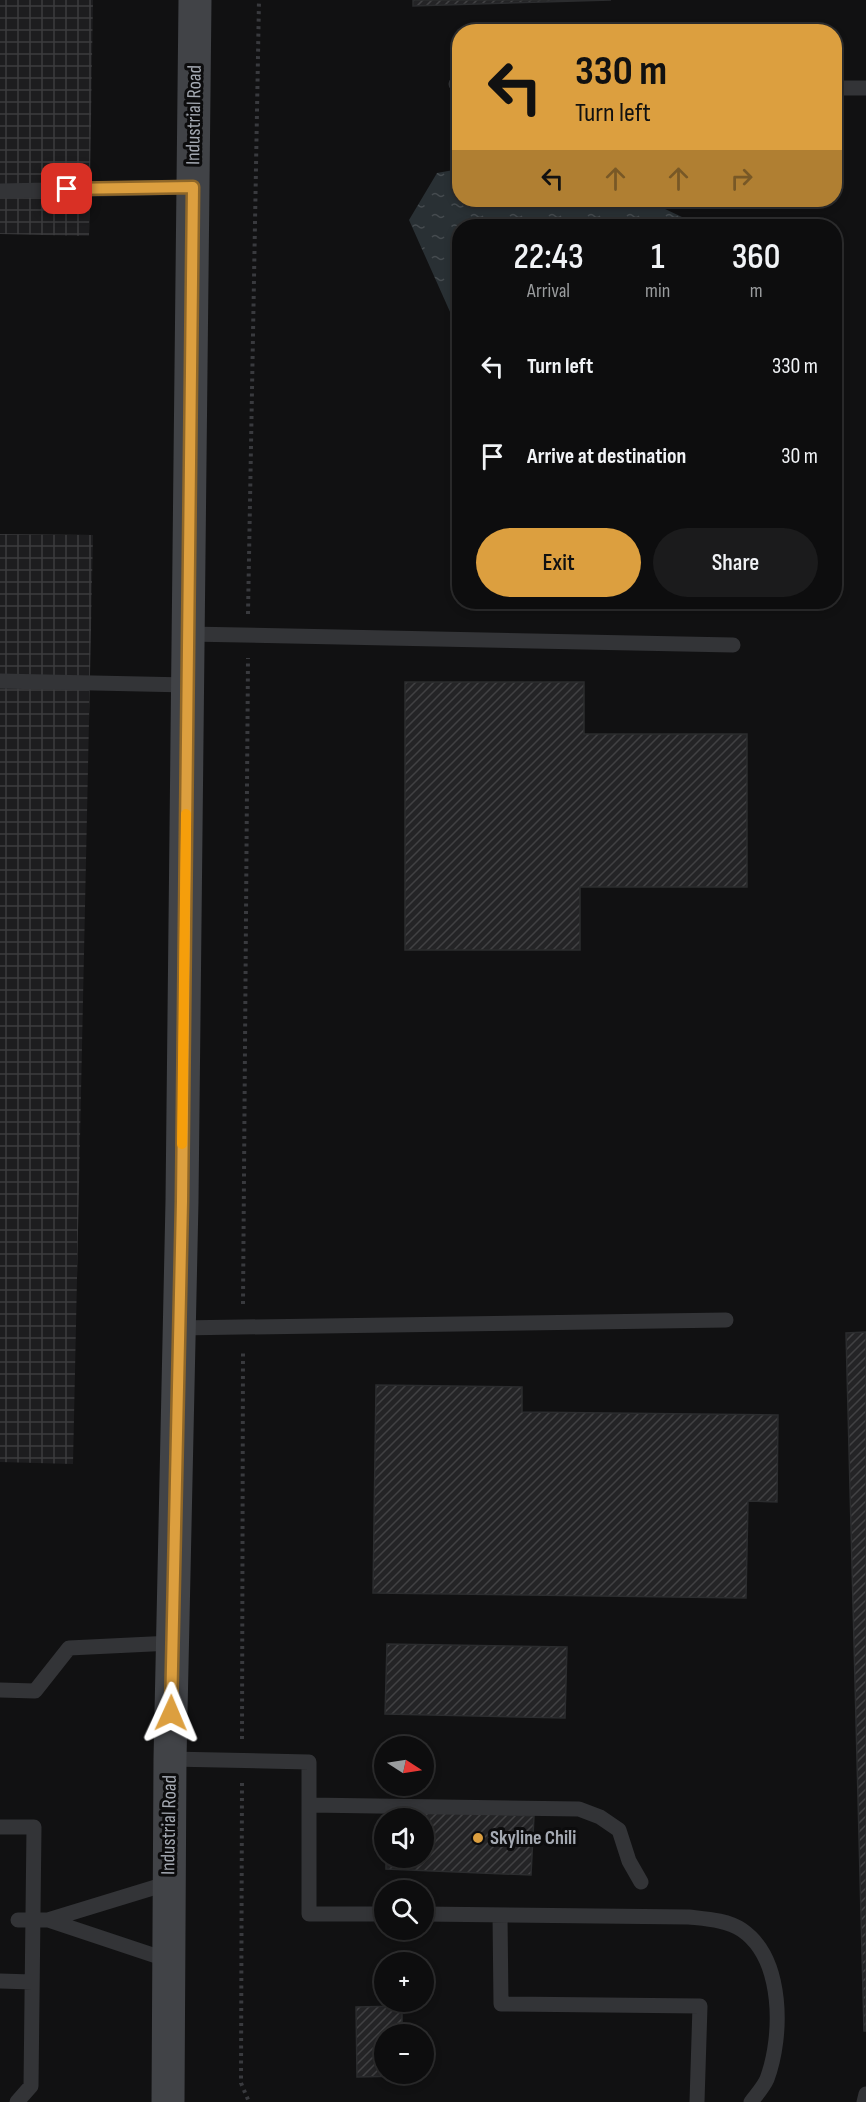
<!DOCTYPE html>
<html lang="en">
<head>
<meta charset="utf-8">
<style>
  body { margin:0; font-family:"Sofia Sans Condensed",sans-serif; background:#1b1b1c; color:#f1f3f6; height:100vh; display:flex; flex-direction:column; font-size:22px; white-space:nowrap }
  * { box-sizing:border-box; margin:0 }
  p { font-size:20px; color:#9a9c9e }
  .icon { flex:none; width:33px; height:33px; fill:none; stroke:currentColor; stroke-width:2; stroke-linecap:round; stroke-linejoin:round }
  .map { position:relative; flex:1; overflow:hidden }
  .details { position:absolute; left:452px; top:219px; width:390px; height:390px; display:flex; flex-direction:column; background:#0d0d0e; border-radius:24px; box-shadow:0 3px 9px #0003,0 0 0 2px #2d2d2e }
  .details>* { flex:none }
  .hud { position:absolute; left:452px; top:24px; width:390px; height:183px; border-radius:24px; box-shadow:0 3px 9px #0003,0 0 0 2px #2d2d2e; background:#dc9f3f; color:#111; overflow:hidden }
  .needle { width:39px; rotate:102deg }
  .controls { position:absolute; left:374px; top:1736px; display:grid; gap:12px }
  .controls a { display:grid; place-items:center; width:60px; height:60px; border-radius:50%; background:#0d0d0e; box-shadow:0 3px 9px #0003,0 0 0 2px #2d2d2e; font-size:30px }
  .pin { position:absolute; display:grid; place-items:center; width:51px; height:51px; color:#fff; margin:-26px; border-radius:12px; box-shadow:0 3px 9px #0006 }
  .me { position:absolute; width:66px; margin:-33px; rotate:1deg; stroke-linejoin:round; filter:drop-shadow(0 0 4px #0008) }
  .turn { display:flex; align-items:center; gap:21px; height:126px; padding:0 24px; font-size:27px }
  .turn .icon { width:78px; height:78px; stroke-width:2.5 }
  .turn b { display:block; font-size:42px; line-height:51px }
  .lanes { display:flex; align-items:center; height:57px; padding:0 24px; background:#0003; justify-content:center; gap:30px; direction:ltr }
  .lanes .off { opacity:.35 }
  .eta { display:flex; justify-content:space-evenly; align-items:center; height:102px; text-align:center }
  .eta b { font-size:36px; font-weight:600; line-height:42px }
  .button { display:flex; gap:12px; margin-top:auto; padding:12px 24px }
  .button a { flex:1; height:69px; border-radius:36px; background:#dc9f3f; color:#111; font-size:24px; font-weight:600; line-height:69px; text-align:center }
  .button a+a { background:#1b1b1c; color:#f1f3f6 }
  ul { padding:0; list-style:none }
  li { display:flex; align-items:center; gap:18px; height:90px; padding:0 24px }
  li div { flex:1 }
  li b { display:block; font-size:22px }
  li em { font-style:normal }
  .map>svg:first-child { display:block }
  .industrial { fill:url(#industrial-grid) }
  .water { fill:url(#water-ripples) }
  .building { fill:url(#building-hatch); stroke:#2b2c2e; stroke-width:1.5 }
  .lines { fill:none; stroke-linecap:round; stroke-linejoin:round }
  .path { stroke:#393a3e; stroke-width:4; stroke-dasharray:3 4.5; stroke-linecap:butt }
  .service { stroke:#333437; stroke-width:15 }
  .secondary { stroke:#414347; stroke-width:33 }
  .route-casing { stroke:#8f6729; stroke-width:15 }
  .route { stroke:#dc9f3f; stroke-width:10 }
  .slow { stroke:#f59e0b; stroke-width:10 }
  .poi-dot { fill:#dc9f3f; stroke:#0c0c0d; stroke-width:2 }
  .labels { text-anchor:middle; dominant-baseline:central; stroke-width:6; stroke-linejoin:round; paint-order:stroke }
  .street-label { font-size:20px; fill:#a4a9b2; stroke:#0c0c0d }
  .poi-label { font-size:20px; font-weight:bold; fill:#a4a9b2; stroke:#0c0c0d; text-anchor:start }
</style>
</head>
<body>
<div class="map">
<svg width="866" height="2102" viewBox="0 0 866 2102">
  <defs>
    <pattern id="industrial-grid" width="8" height="8" patternUnits="userSpaceOnUse" patternTransform="scale(1.5)"><rect width="8" height="8" fill="#1d1d1f"/><path d="M0 4h8M4 0v8" fill="none" stroke="#3b3b3d"/></pattern>
    <pattern id="water-ripples" width="26" height="14" patternUnits="userSpaceOnUse" patternTransform="scale(1.5)"><rect width="26" height="14" fill="#293034"/><path d="M2 4q2-2 4 0t4 0M15 11q2-2 4 0t4 0" fill="none" stroke="#454b4f"/></pattern>
    <pattern id="building-hatch" width="6" height="6" patternUnits="userSpaceOnUse" patternTransform="scale(1.5)"><rect width="6" height="6" fill="#242426"/><path d="M-1 1l2-2M0 6l6-6M5 7l2-2" fill="none" stroke="#414143"/></pattern>
  </defs>
  <rect width="100%" height="100%" fill="#111112"/>
  <path class="industrial" d="M 0,0 L 93,0 L 89,236 L 0,234 Z
    M 0,534 L 93,535 L 73,1464 L 0,1462 Z"/>
  <path class="water" d="M 459,169 L 459,200 L 646,200 L 701,226 L 459,226 L 459,332 L 409,220 L 437,173 Z"/>
  <path class="building" d="M 413,0 L 611,0 L 413,6 Z
    M 405,682 L 584,682 L 584,734 L 747,734 L 747,887 L 580,887 L 580,950 L 405,950 Z
    M 866,1332 L 866,2031 L 864,2031 L 846,1333 Z
    M 376,1385 L 522,1387 L 522,1412 L 778,1415 L 777,1502 L 748,1501 L 746,1598 L 373,1593 Z
    M 387,1644 L 567,1647 L 565,1718 L 385,1714 Z
    M 388,1810 L 534,1816 L 531,1875 L 386,1869 L 386,1857 L 423,1857 L 423,1818 L 387,1818 Z
    M 402,2006 L 402,2034 L 384,2034 L 384,2073 L 403,2073 L 403,2076 L 357,2077 L 356,2007 Z"/>
  <g class="lines">
    <path class="path" d="M 248,614 L 259,0
      M 243,1304 L 248,658
      M 242,1739 L 243,1351
      M 242,1783 L 241,2083 L 249,2102"/>
    <path class="service" d="M 456,84 L 459,84
      M 834,88 L 866,88
      M 0,191 L 193,187
      M 188,634 L 733,645
      M 0,681 L 188,685
      M 179,1328 L 726,1320
      M 0,1690 L 35,1691 L 69,1648 L 172,1643
      M 170,1759 L 309,1762 L 309,1914 L 384,1914
      M 309,1805 L 579,1809 L 600,1817 L 619,1830 L 629,1861 L 641,1882
      M 0,1827 L 34,1827 L 31,2086 L 17,2102
      M 423,1914 L 689,1917 C 707,1919 727,1920 742,1930 C 784,1959 783,2036 767,2079 C 763,2088 756,2095 751,2102
      M 500,1915 L 501,2004 L 700,2006 L 697,2102
      M 18,1920 L 48,1920 L 168,1960
      M 48,1920 L 169,1883
      M 0,1981 L 32,1982
      M 864,2102 L 866,2094"/>
    <path class="secondary" d="M 168,2102 L 170,1759 L 182,1201 L 195,0"/>
  </g>
  <g class="lines">
    <defs>
      <path id="route" d="M 67,189 L 193,187 L 182,1201 L 171,1713"/>
    </defs>
    <use href="#route" class="route-casing"/>
    <use href="#route" class="route"/>
    <path class="slow" d="M 182,1144 L 186,814"/>
  </g>
  <circle class="poi-dot" cx="478" cy="1838" r="6"/>
  <g class="labels">
    <g class="street-label">
      <text transform="translate(194 115) rotate(-89)">Industrial Road</text>
      <text transform="translate(169 1825) rotate(-89)">Industrial Road</text>
    </g>
    <g class="poi-label">
      <text x="490" y="1838">Skyline Chili</text>
    </g>
  </g>
</svg>
<div class="controls">
<a><svg class="needle" viewBox="-14 -14 28 28"><path d="M0-13l5 13h-10z" fill="#e53935"/><path d="M0 13l5-13h-10z" fill="#9a9c9e"/></svg></a>
<a><svg class="icon" aria-label="sound" viewBox="0 0 24 24"><path d="M4 9h4l5-4v14l-5-4H4zM17 9q2 3 0 6"/></svg></a>
<a><svg class="icon" aria-label="search" viewBox="0 0 24 24"><circle cx="10" cy="10" r="6"/><path d="M15 15l6 6"/></svg></a>
<a>+</a>
<a>−</a>
</div>
<div class="pin" style="left:67px;top:189px;background:#d93025"><svg class="icon" aria-label="arrive" viewBox="0 0 24 24"><path d="M6 21V4h12l-3 4 3 4H6"/></svg></div>
<svg class="me" style="left:171px;top:1713px" viewBox="-20 -20 40 40"><path d="M0-17L14 15 0 8-14 15z" fill="#dc9f3f" stroke="#fff" stroke-width="4"/></svg>
<div class="hud">
<div class="turn"><svg class="icon" aria-label="left" viewBox="0 0 24 24"><path d="M17 20v-9H6M10 6l-5 5 5 5"/></svg><div><b>330 m</b>Turn left</div></div>
<div class="lanes"><svg class="icon" aria-label="left" viewBox="0 0 24 24"><path d="M17 20v-9H6M10 6l-5 5 5 5"/></svg><svg class="icon off" aria-label="ahead" viewBox="0 0 24 24"><path d="M12 20V5M6 11l6-6 6 6"/></svg><svg class="icon off" aria-label="ahead" viewBox="0 0 24 24"><path d="M12 20V5M6 11l6-6 6 6"/></svg><svg class="icon off" aria-label="right" viewBox="0 0 24 24"><path d="M7 20v-9h11M14 6l5 5-5 5"/></svg></div>
</div>
<section class="details">
<div class="eta">
<div><b>22:43</b><p>Arrival</p></div>
<div><b>1</b><p>min</p></div>
<div><b>360</b><p>m</p></div>
</div>
<ul>
<li><svg class="icon" aria-label="left" viewBox="0 0 24 24"><path d="M17 20v-9H6M10 6l-5 5 5 5"/></svg><div><b>Turn left</b></div><em>330 m</em></li>
<li><svg class="icon" aria-label="arrive" viewBox="0 0 24 24"><path d="M6 21V4h12l-3 4 3 4H6"/></svg><div><b>Arrive at destination</b></div><em>30 m</em></li>
</ul>
<div class="button"><a>Exit</a><a>Share</a></div>
</section>
</div>
</body>
</html>
